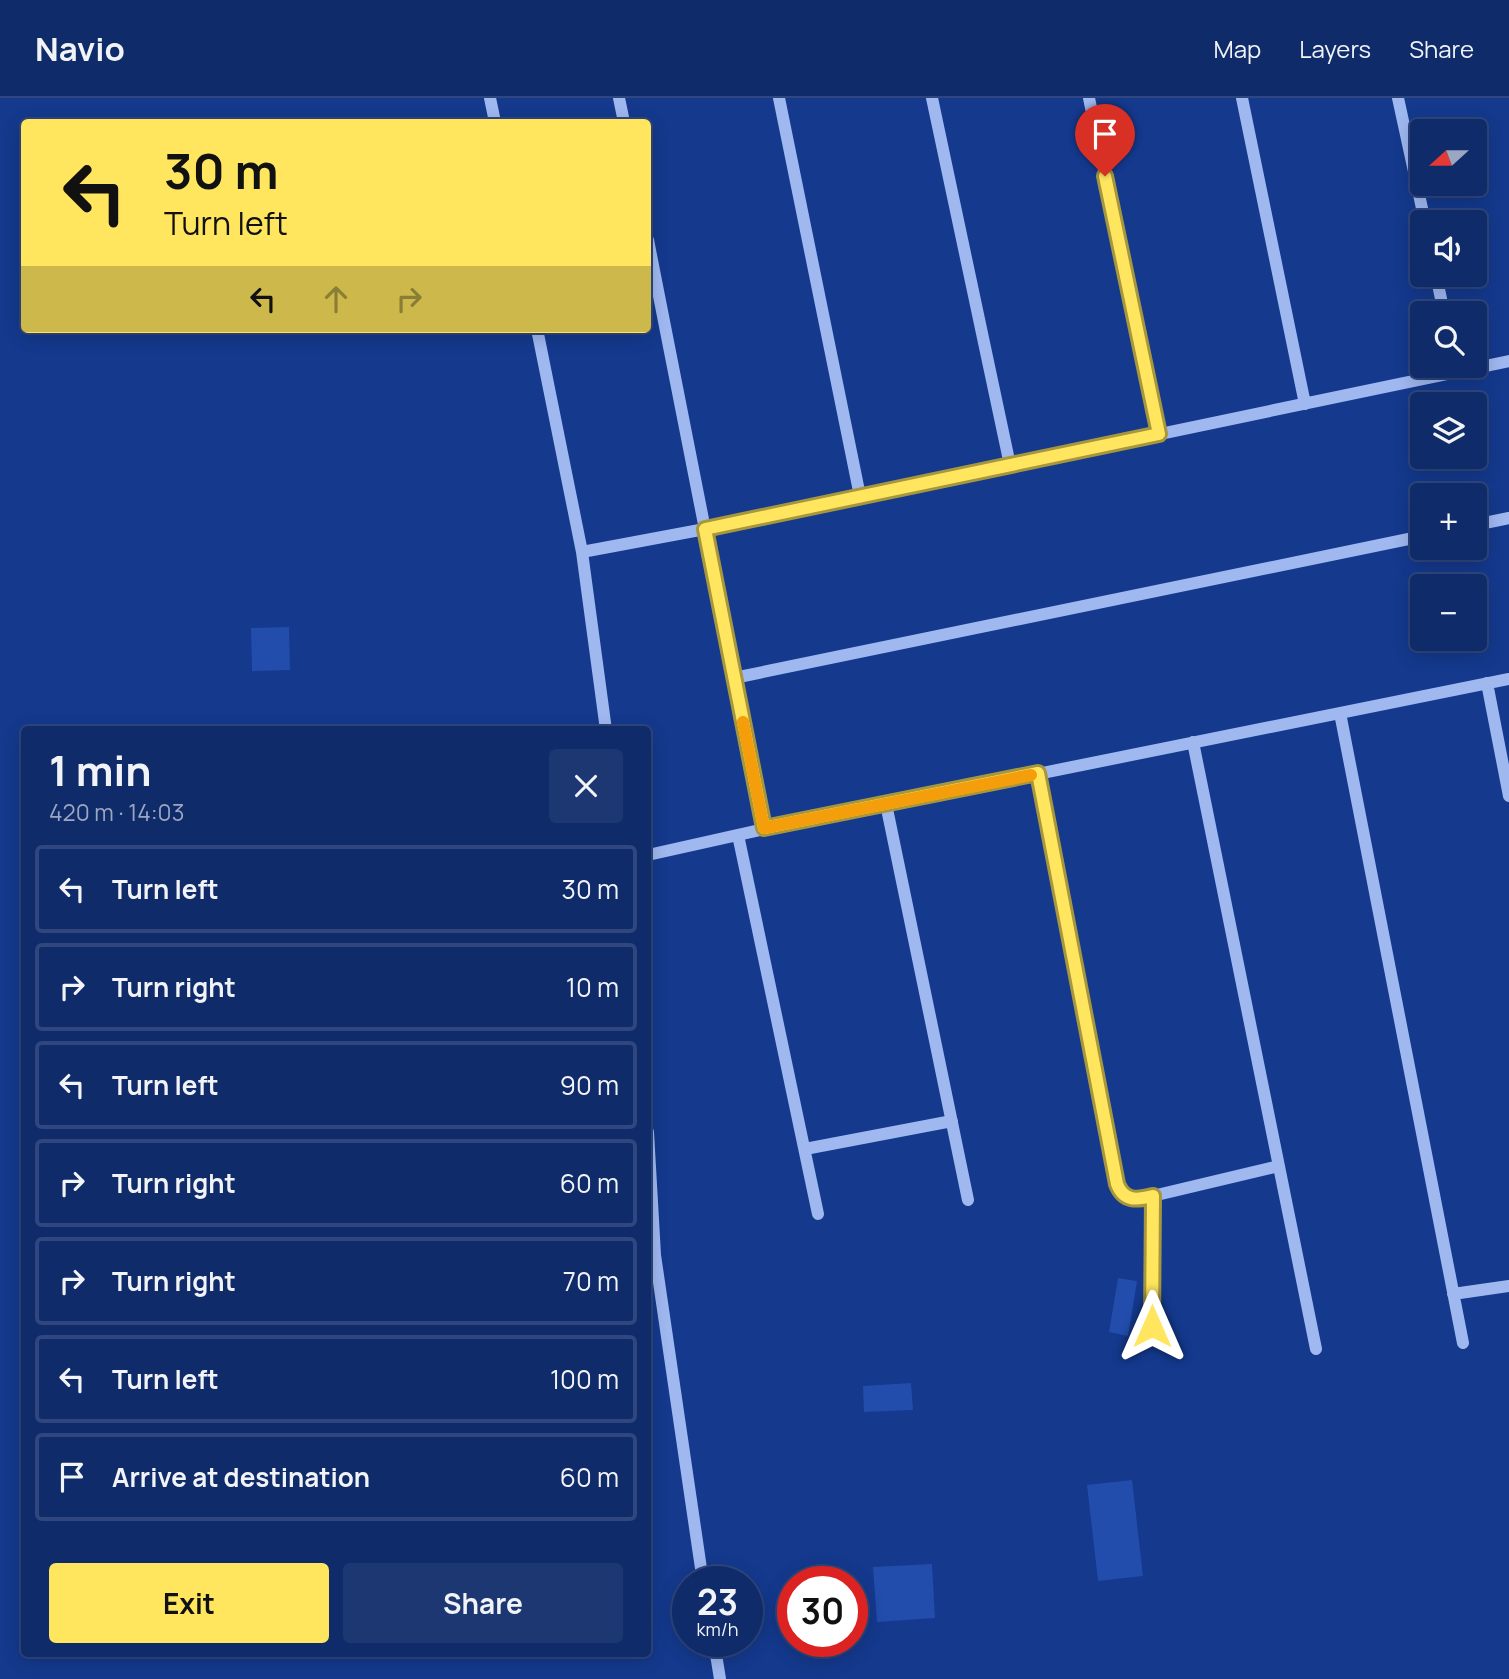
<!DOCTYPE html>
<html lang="en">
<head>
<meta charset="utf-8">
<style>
  body { margin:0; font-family:Manrope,sans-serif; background:#1d3772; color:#f1f3f6; height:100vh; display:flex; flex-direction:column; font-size:26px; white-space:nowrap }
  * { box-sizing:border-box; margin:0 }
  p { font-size:23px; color:#9ba7c1 }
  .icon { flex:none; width:38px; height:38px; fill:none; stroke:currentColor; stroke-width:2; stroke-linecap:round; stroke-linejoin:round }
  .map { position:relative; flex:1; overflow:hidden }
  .drawer { position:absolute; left:21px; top:628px; width:630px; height:931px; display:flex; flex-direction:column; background:#0f2b6a; border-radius:7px; box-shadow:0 4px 18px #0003,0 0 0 2px #2f477e }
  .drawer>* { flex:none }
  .top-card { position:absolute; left:21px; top:21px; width:630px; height:214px; border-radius:7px; box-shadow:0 4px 18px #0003,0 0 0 2px #2f477e; background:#ffe65e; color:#111; overflow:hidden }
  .needle { width:46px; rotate:249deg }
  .fabs { position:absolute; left:1410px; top:21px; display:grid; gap:14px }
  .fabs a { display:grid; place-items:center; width:77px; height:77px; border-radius:7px; background:#0f2b6a; box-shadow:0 4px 18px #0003,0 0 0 2px #2f477e; font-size:35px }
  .speed { position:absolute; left:672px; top:1468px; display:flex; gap:14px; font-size:35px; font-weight:700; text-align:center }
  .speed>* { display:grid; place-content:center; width:91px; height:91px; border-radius:50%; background:#0f2b6a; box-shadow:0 4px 18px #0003,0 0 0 2px #2f477e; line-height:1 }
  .speed small { font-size:18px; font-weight:400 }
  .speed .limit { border:10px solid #d22; background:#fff; color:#111 }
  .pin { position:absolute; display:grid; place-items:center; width:60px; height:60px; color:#fff; margin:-72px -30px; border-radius:50% 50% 50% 0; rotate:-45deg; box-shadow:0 0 7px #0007 }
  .pin .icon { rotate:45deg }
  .me { position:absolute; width:77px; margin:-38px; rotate:0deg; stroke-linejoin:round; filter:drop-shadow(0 0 5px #0008) }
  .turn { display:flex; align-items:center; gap:24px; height:147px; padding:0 28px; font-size:32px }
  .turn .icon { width:91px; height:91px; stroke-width:2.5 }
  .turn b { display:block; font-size:49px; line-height:60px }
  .lanes { display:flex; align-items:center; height:66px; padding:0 28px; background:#0003; justify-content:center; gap:35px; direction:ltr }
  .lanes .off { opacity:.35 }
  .round { display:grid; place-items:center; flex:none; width:74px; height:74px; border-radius:7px; background:#1d3772 }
  .head { display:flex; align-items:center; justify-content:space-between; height:119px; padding:0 28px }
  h1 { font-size:42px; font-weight:700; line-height:52px }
  .primary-button { display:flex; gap:14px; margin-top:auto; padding:14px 28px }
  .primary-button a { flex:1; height:80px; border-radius:7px; background:#ffe65e; color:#111; font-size:28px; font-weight:700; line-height:80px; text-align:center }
  .primary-button a+a { background:#1d3772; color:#f1f3f6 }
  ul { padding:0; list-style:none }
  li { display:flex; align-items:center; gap:21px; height:88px; margin:0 14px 10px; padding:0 14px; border:4px solid #2f477e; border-radius:7px }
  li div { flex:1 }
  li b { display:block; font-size:26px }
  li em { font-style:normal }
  header { display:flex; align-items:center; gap:42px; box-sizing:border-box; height:98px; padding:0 35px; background:#0f2b6a; border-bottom:2px solid #2f477e }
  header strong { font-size:33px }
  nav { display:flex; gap:38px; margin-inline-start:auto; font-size:24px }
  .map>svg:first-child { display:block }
  .building { fill:#224dac }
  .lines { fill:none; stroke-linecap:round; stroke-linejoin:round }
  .minor { stroke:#9fb8f0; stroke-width:12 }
  .route-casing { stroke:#a6963d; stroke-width:18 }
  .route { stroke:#ffe65e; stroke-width:12 }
  .slow { stroke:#f59e0b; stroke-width:12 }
</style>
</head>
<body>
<header>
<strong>Navio</strong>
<nav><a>Map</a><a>Layers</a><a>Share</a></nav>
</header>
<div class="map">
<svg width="1509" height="1581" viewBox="0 0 1509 1581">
  <rect width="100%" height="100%" fill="#14398d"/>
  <path class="building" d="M 289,529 L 290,572 L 252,573 L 251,530 Z
    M 1118,1180 L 1137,1183 L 1128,1238 L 1109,1234 Z
    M 911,1285 L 913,1312 L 864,1314 L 863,1288 Z
    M 1132,1382 L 1143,1478 L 1098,1483 L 1087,1387 Z
    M 932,1466 L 935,1520 L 877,1524 L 873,1469 Z"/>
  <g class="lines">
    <path class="minor" d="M 490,0 L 495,24
      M 619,0 L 624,24
      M 779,0 L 860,398
      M 932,0 L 1010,367
      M 1089,0 L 1159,336
      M 1242,0 L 1305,306
      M 1398,0 L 1425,124
      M 648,142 L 764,731
      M 1436,177 L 1444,215
      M 537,231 L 582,454 L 606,632
      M 1475,427 L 1509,420
      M 582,454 L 705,431 L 1509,263
      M 734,580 L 1423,438
      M 1487,585 L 1509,698
      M 1340,615 L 1463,1245
      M 1193,644 L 1316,1251
      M 1038,675 L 1117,1086 C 1121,1097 1128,1102 1140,1101 L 1279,1068
      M 886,706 L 968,1102
      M 738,737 L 818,1116
      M 648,757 L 764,731 L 1509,581
      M 648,1034 L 655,1157 L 703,1484
      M 805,1051 L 952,1023
      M 1453,1196 L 1509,1188
      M 1152,1228 L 1153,1098
      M 714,1544 L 720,1581"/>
  </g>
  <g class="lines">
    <defs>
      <path id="route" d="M 1105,78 L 1159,336 L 705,431 L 764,730 L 1038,675 L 1117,1086 C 1124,1104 1137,1102 1153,1098 L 1152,1228"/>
    </defs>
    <use href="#route" class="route-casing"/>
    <use href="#route" class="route"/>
    <path class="slow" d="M 743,624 L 764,730 L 1031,677"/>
  </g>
</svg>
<div class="fabs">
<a><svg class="needle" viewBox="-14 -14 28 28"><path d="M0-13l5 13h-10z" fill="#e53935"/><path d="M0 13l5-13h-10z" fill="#9ba7c1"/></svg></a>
<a><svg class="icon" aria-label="sound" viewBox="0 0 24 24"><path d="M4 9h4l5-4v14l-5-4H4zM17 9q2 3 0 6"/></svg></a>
<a><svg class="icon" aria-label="search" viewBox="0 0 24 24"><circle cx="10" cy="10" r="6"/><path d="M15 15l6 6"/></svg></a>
<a><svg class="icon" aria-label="layers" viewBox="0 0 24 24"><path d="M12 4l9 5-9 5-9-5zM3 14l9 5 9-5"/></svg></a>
<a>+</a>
<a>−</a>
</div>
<div class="speed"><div>23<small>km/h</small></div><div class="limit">30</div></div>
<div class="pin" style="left:1105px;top:78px;background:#d93025"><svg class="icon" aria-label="arrive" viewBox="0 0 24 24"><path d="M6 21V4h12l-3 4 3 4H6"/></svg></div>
<svg class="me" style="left:1152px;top:1228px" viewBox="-20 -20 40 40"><path d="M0-17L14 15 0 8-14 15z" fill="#ffe65e" stroke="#fff" stroke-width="4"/></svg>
<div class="top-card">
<div class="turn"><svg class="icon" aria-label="left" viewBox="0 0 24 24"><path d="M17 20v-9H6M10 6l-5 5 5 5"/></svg><div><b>30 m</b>Turn left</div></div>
<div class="lanes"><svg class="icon" aria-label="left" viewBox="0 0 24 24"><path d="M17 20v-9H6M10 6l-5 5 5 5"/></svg><svg class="icon off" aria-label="ahead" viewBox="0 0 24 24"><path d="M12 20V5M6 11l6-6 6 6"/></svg><svg class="icon off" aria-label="right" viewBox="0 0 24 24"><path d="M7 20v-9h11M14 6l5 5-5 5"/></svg></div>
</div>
<section class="drawer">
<div class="head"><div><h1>1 min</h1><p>420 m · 14:03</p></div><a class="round"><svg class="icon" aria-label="close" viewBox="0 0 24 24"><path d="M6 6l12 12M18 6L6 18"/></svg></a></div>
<ul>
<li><svg class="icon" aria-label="left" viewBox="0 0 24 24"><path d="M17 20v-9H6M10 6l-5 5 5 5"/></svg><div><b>Turn left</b></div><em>30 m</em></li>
<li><svg class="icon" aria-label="right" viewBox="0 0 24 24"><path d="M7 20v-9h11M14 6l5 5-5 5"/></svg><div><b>Turn right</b></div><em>10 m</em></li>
<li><svg class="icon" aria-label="left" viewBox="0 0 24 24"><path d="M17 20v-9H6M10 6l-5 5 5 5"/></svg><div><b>Turn left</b></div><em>90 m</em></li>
<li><svg class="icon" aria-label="right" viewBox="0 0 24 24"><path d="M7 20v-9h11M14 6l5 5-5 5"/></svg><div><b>Turn right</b></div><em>60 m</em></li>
<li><svg class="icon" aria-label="right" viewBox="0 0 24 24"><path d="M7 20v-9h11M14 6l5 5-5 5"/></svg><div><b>Turn right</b></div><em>70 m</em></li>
<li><svg class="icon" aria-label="left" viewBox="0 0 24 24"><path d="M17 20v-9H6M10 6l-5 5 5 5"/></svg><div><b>Turn left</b></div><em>100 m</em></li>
<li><svg class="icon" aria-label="arrive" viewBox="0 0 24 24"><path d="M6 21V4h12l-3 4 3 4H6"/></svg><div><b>Arrive at destination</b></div><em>60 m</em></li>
</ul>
<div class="primary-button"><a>Exit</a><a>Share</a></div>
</section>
</div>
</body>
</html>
